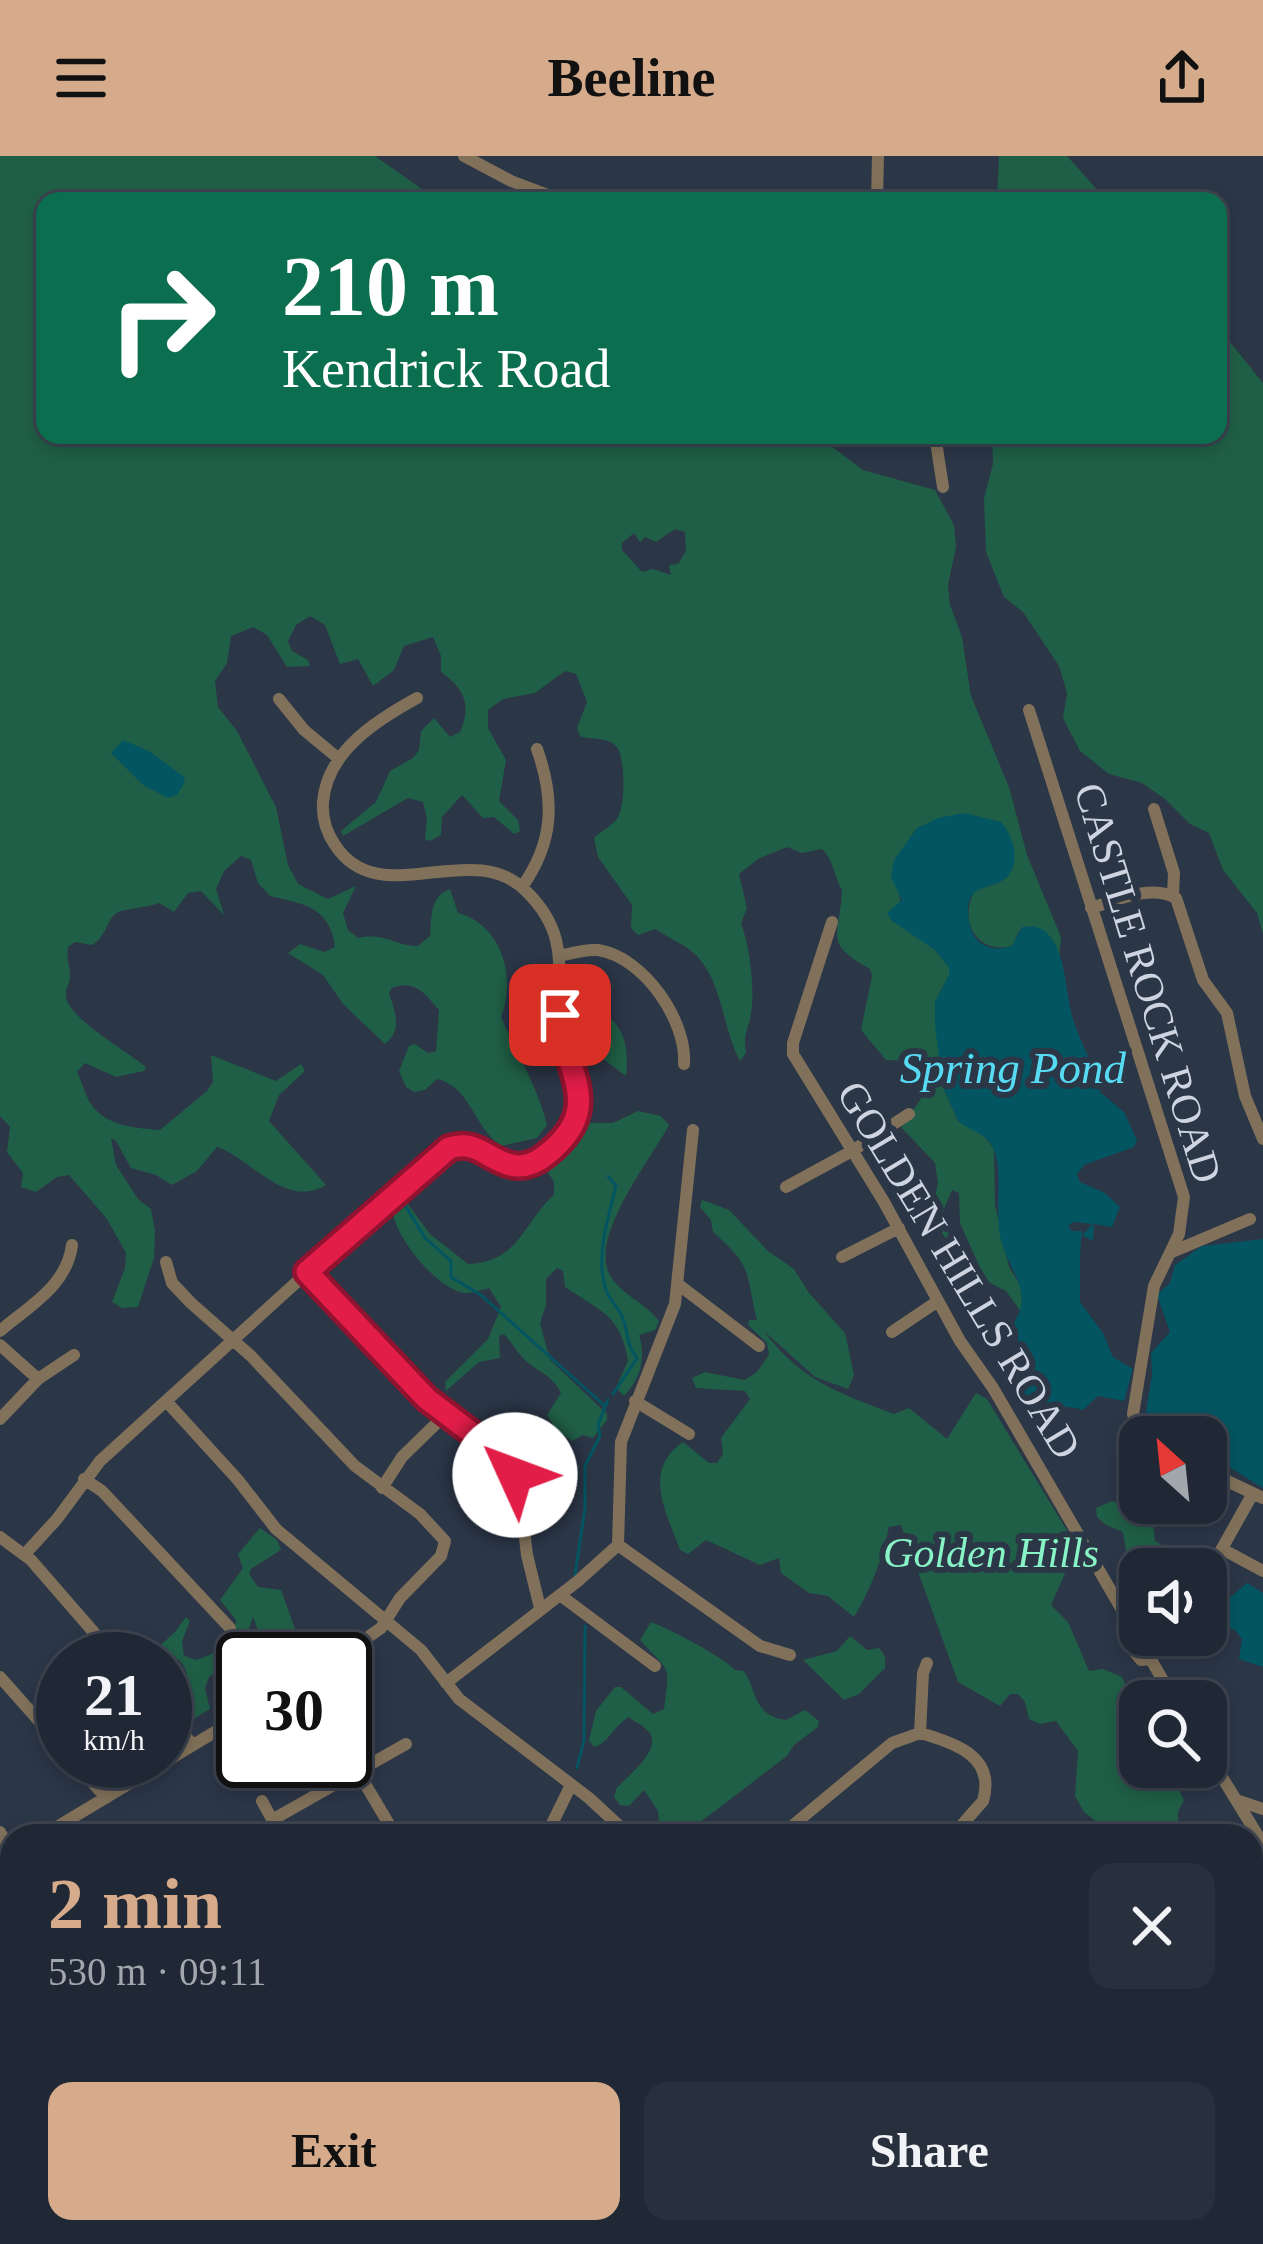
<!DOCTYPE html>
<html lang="en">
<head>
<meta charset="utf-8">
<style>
  body { margin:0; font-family:"Times New Roman",serif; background:#28303d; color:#f1f3f6; height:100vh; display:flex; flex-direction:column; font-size:45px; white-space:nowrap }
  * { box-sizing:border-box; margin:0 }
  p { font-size:39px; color:#a2a6ad }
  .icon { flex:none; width:66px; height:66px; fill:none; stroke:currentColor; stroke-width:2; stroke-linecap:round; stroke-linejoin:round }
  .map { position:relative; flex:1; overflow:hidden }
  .sheet { position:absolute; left:0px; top:1668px; width:1263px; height:420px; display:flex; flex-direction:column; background:#202835; border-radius:36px 36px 0 0; box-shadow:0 6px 18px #0003,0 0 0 3px #3d4450 }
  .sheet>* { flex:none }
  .top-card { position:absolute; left:36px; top:36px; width:1191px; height:252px; border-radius:24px; box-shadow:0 6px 18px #0003,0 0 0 3px #3d4450; background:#0b6e4f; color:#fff; overflow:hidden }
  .needle { width:78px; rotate:333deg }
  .buttons { position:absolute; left:1119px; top:1260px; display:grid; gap:24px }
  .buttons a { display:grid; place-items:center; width:108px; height:108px; border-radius:24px; background:#202835; box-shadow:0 6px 18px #0003,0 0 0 3px #3d4450; font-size:60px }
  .speed { position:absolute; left:36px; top:1476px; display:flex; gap:24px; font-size:60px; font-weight:700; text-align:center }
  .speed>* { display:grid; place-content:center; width:156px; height:156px; border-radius:50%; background:#202835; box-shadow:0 6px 18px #0003,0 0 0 3px #3d4450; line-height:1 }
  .speed small { font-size:30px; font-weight:400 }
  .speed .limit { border:6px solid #111; border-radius:18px; background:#fff; color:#111 }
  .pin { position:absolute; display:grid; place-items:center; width:102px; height:102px; color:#fff; margin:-51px; border-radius:24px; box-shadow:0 6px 18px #0006 }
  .me { position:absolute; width:132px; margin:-66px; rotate:313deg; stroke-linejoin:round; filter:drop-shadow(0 0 9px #0008) }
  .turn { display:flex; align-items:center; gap:42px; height:252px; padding:0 48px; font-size:54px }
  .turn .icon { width:156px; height:156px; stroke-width:2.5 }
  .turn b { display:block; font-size:84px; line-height:102px }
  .round { display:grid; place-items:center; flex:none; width:126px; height:126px; border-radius:24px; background:#28303d }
  .head { display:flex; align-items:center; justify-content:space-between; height:204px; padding:0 48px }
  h1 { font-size:72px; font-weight:700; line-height:90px; color:#d6ab8b }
  .primary-button { display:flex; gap:24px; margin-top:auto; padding:24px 48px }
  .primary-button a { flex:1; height:138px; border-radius:24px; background:#d6ab8b; color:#111; font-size:48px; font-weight:700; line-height:138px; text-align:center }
  .primary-button a+a { background:#28303d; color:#f1f3f6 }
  header { display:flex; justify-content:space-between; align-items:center; height:156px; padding:0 48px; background:#d6ab8b; color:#111; font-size:54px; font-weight:700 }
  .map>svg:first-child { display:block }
  .green { fill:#205f47; fill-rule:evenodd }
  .water { fill:#035561 }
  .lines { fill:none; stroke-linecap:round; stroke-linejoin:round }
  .stream { stroke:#035561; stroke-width:3 }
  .minor { stroke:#81715a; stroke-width:12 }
  .major { stroke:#cbac7a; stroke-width:15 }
  .route-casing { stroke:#92132f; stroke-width:30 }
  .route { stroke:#e11d48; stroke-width:21 }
  .labels { text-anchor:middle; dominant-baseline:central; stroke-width:12; stroke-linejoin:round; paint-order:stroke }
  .street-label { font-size:42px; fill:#ced5e1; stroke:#2b3647 }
  .park-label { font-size:42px; font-style:italic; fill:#88f3c6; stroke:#2b3647 }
  .water-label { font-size:45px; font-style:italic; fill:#57dbf3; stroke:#2b3647 }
</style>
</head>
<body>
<header><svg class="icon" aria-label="menu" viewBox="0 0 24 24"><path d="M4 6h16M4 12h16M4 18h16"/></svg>Beeline<svg class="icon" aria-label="share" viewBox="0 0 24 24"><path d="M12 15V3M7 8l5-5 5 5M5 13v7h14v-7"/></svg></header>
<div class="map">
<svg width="1263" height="2088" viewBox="0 0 1263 2088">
  <rect width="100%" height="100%" fill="#2b3647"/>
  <path class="green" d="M 0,0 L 375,0 L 439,45 L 45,45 L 45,279 L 822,279 L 826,286 L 863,314 L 935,334 L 954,369 L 956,391 L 948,429 L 950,449 L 962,481 L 971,540 L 1009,631 L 1027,699 L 1061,781 L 1059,802 L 1057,794 L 1019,775 L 1012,790 C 976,799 958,764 975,734 L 996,728 L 1013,711 L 991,664 L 972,659 L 917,672 L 894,705 L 904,770 L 935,794 L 949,811 L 949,819 L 935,846 L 943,931 L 958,965 L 982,977 L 994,993 L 995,1049 L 1009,1111 L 1022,1132 L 1021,1156 L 1006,1135 L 986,1125 L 981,1114 L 960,1067 L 959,1037 L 952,1034 L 944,1053 L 950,1082 L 946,1083 L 931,1059 L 938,1027 L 935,1007 L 901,971 L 921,943 L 916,913 L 908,905 L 886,904 L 861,874 L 872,820 L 870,813 C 822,786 840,781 842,734 C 834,721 834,704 822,693 L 802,697 L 787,691 L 758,703 L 739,718 L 747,752 L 741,767 C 750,792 755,831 751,858 C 748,876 743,876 746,897 L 740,905 C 722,871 723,827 696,799 C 685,788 669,783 656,773 L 638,779 L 631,772 L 632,749 L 598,701 L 594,682 C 601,675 610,671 616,664 C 626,653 626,601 616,590 C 608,581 591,584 580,580 L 577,572 L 587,546 L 576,518 L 565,515 L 535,537 L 503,543 L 488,554 L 488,572 L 506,604 L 499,645 L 518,664 L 520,675 L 514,678 L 494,661 L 483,662 L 462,639 L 442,661 L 441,679 L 430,685 L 425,683 L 427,663 L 423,646 L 408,642 L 343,680 L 341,675 L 376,646 L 390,615 L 413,602 L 419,594 L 421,575 L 434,562 L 450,581 L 460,576 C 472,549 464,532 441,516 L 441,500 L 433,481 L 404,490 L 394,514 L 373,530 L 358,503 L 340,508 L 325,469 L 310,460 L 296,469 L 288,485 L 292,495 L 308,504 L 310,510 L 287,511 L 267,479 L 253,471 L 231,480 L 227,507 L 215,525 L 218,551 L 237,575 L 276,651 L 288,709 L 298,728 L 328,743 L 356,730 L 343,757 L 348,774 L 358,782 C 386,776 394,790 418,790 L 430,780 C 432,761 429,741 450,733 L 458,757 C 502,768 517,823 501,861 C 517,898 537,929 547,969 L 537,982 L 501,990 C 474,972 471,931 437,923 L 425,934 L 414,936 L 406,931 L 399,915 L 409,890 L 415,888 L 428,897 L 436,895 L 439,854 C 425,838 415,823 392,832 L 389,837 C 395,856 403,874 385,888 L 343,848 L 323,819 L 288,797 L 300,788 L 324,796 L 335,791 C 330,749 301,748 270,740 L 258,727 L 251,704 L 241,700 L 224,715 L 216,733 L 224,759 L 201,735 L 188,737 L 174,756 L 159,747 C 148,751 122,754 118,756 C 106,763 108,779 92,789 L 75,786 L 68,791 C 66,803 70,810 70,820 C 70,831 65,829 66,840 C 67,862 130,897 146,911 L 144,915 L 116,921 L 85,907 L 77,916 C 83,927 86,944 94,952 C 110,971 138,972 160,974 L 207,935 L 213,926 L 211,899 L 276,925 L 301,908 L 305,915 L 279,939 L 269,965 L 326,1029 C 285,1054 251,1002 217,991 L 197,1015 L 172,1029 L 156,1019 L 131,1012 L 116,985 L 111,982 L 116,1009 L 138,1043 L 151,1053 L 155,1075 L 154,1102 L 138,1151 L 122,1152 L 112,1146 L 125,1112 L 126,1097 L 107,1063 L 69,1019 L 57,1021 L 36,1036 L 21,1031 L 23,1017 L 7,996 L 10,971 L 0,960 ZM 675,373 L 685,376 L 686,395 L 678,408 L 669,409 L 671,419 L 653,413 L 642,416 L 622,394 L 622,387 L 634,377 L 640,386 L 645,381 L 656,386 Z
    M 999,0 L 1067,0 L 1107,45 L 997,45 Z
    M 1218,171 L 1263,227 L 1263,778 L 1257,757 L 1223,714 L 1209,677 L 1190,668 L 1165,643 L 1142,627 L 1109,618 L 1080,595 L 1063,562 L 1067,537 L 1059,510 L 1023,456 L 1004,441 L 986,396 L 984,342 L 993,308 L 992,279 L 1218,279 Z
    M 606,859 C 626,872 629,898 626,920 L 599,900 L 584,877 L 590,865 Z
    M 638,955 L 661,960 L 669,969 C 653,1001 586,1083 611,1121 C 622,1139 647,1148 659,1165 L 655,1174 L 639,1179 C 646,1202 641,1222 624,1240 L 616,1232 L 628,1205 C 621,1158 598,1154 565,1131 L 563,1115 L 557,1112 L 546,1123 L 546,1149 L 540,1167 L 550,1204 L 607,1258 L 607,1264 L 593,1282 L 583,1279 L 572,1285 L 556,1273 L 547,1259 L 561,1237 C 552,1218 537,1216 524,1203 C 516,1195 512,1186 504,1178 L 499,1180 L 500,1202 L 479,1206 L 446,1235 L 445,1226 L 488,1183 L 501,1151 L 489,1132 C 480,1134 470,1139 460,1136 C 434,1129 389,1075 393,1049 L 402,1044 L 407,1047 L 430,1078 L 468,1108 C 520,1106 523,1066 554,1039 L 554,1026 L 544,1010 L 573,985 L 586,967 L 613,967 Z
    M 702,1044 L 729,1054 L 768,1095 L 794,1113 L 809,1137 L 845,1177 L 854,1219 L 848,1233 L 815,1221 L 764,1175 C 801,1225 839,1237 894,1258 L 909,1252 L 947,1283 L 976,1237 L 987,1243 L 1077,1391 L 1051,1449 L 1068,1466 L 1089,1515 L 1103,1513 L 1122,1521 L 1140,1563 L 1140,1611 L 1167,1611 L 1184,1644 L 1178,1656 L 1178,1680 L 1119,1680 L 1114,1672 L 1098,1667 L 1084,1656 L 1075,1640 L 1078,1595 L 1056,1565 L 1040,1568 L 1029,1563 L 1025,1546 L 1018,1538 L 1010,1538 L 1000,1550 L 958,1526 L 901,1369 L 889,1371 C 883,1401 871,1433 854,1461 L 828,1440 L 809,1437 L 781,1417 L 779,1402 L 760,1409 L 706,1384 L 688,1398 L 680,1394 C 667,1357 641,1315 683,1286 L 709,1307 L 717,1307 L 723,1298 L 721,1282 L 750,1243 L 745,1235 L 696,1232 L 692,1222 L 705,1216 L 744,1224 L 756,1217 L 769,1199 L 767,1187 L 748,1169 L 749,1164 L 757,1164 C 745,1115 754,1112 713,1076 L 711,1064 L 700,1051 Z
    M 1112,1345 L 1152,1358 L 1155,1385 L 1167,1392 L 1170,1403 L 1156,1403 L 1150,1413 L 1139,1416 L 1129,1412 L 1123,1376 L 1106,1369 L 1097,1361 L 1096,1352 Z
    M 260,1372 L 277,1384 L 281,1394 L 251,1413 L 249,1418 L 258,1431 L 281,1434 L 295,1473 L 283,1493 L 267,1498 L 253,1461 L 239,1502 L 209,1521 L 205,1532 L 210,1553 L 190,1565 L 179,1554 C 185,1533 195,1515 175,1501 L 165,1510 L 165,1503 L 147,1501 L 175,1476 L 186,1461 L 190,1465 L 182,1485 L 184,1500 L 196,1504 C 217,1498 234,1486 236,1464 L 220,1444 L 243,1412 L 238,1398 Z
    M 651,1466 C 668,1472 727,1503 735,1514 L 744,1515 C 758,1537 753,1559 786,1564 L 805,1554 L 819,1565 L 818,1571 L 794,1589 L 787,1600 L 682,1680 L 660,1680 L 658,1655 L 644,1634 L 629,1650 L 620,1649 L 614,1641 L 616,1633 C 628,1619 667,1591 646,1573 C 641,1568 634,1566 629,1561 C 614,1569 609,1587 594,1591 L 589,1584 L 596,1555 L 615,1531 L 621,1531 L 653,1558 L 664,1553 C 670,1507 671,1518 640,1484 Z
    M 850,1480 L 867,1494 L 879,1492 L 885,1500 L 885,1512 L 859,1538 L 844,1544 L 803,1504 L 837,1495 Z
    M 1263,1873 L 1263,2013 L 1251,1995 L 1251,1883 Z
    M 979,2076 L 1110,2076 L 1107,2088 L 967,2088 Z"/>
  <path class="water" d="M 123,584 L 149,595 L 183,620 L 185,626 L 177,639 L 168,642 L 143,629 L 111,597 Z
    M 964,657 L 1001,666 C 1011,677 1018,696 1013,711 C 1003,741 961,718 969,765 C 971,775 974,784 984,789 C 993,794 1003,793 1012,790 L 1022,771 C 1033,770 1041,770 1049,779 C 1067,800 1065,838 1073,863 C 1080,887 1096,912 1100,936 L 1124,956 L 1137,984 L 1134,991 L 1084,1009 L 1077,1018 L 1080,1026 L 1105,1037 L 1120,1051 L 1112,1071 L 1094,1068 L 1093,1085 L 1082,1079 L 1093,1068 L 1073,1066 L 1068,1070 L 1072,1075 L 1082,1075 C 1079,1099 1080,1122 1080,1146 L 1103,1177 L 1113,1201 L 1133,1213 L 1124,1245 L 1098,1240 L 1083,1254 C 1058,1246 1026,1256 1009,1234 C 1012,1201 1026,1202 1014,1166 C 1034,1138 1010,1115 1002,1088 C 993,1058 1004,1021 994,994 C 988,977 971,976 958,965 L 943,931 L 935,870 L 935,846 L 949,819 L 949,811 L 935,794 L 892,765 L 887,757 L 902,744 L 891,721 L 894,704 L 917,672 L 938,662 Z
    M 1263,1083 L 1263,1332 L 1206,1297 L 1206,1281 L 1178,1281 L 1145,1261 L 1152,1219 L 1151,1197 L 1170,1176 L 1157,1139 L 1170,1127 L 1175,1109 L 1202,1090 Z
    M 1247,1427 L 1263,1437 L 1263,1511 L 1239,1503 L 1242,1483 L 1235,1474 L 1206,1464 L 1206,1446 L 1227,1444 Z"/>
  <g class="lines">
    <path class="stream" d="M 608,1020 L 616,1030 C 608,1062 595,1102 606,1134 C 609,1143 616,1150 621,1158 C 629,1174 625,1188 637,1202 L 613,1238
      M 402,1044 L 425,1082 L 451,1105 L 451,1121 L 481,1139 L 605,1250
      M 575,1419 L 585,1352 L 585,1310 L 600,1280 L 598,1269 L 608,1244
      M 577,1612 L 584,1584 L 585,1470"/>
    <path class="minor" d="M 464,0 L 511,25 L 564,45
      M 877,45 L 878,0
      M 935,279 L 943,331
      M 279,543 L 304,574 L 339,603
      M 1029,554 L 1184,1041 L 1179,1078 L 1154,1130 L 1133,1258 L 1137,1270 L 1148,1281
      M 1154,653 L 1174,717 L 1173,739
      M 522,731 C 554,686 555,644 537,593
      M 1091,752 C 1117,744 1152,728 1176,742 L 1203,824 L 1227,857 L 1245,940 L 1263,983
      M 832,766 L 793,887 L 793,898 L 884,1046 L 960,1185 L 993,1232 L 1175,1545
      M 560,800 C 572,797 585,793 598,794 C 644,801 687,865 684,908
      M 786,1031 L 852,995 L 909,958
      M 1172,1096 L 1250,1063
      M 842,1101 L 899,1072
      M 166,1106 L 172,1127 L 191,1147 L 251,1200 L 355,1310 L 420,1358 L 445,1385 L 441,1400 L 400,1442 L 381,1472 L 337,1503
      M 307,1116 L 427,1243 L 511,1310 L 519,1331 L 527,1399 L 540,1452
      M 679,1129 L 759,1190
      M 0,1175 C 29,1150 67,1130 72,1089
      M 892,1176 L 938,1145
      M 0,1189 L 38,1223
      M 166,1245 L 238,1324 L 276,1373 L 421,1494 L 459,1543 L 589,1642 L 630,1680
      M 635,1245 L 689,1278
      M 0,1263 L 38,1223 L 74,1199
      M 1206,1315 L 1263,1342
      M 84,1323 L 102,1335 L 230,1472
      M 382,1332 L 402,1301 L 446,1258
      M 0,1381 L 31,1404 L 117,1503
      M 618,1389 L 760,1490 L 790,1499
      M 1224,1394 L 1263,1415
      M 25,1398 L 57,1363 L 100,1305 L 433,1002 C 484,963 506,1040 555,991 C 598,948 572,927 562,882 C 550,827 578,787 527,736 C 472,679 380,758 335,689 C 326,676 322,661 323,646 C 327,595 377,564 417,542
      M 1206,1421 L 1252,1339
      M 560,1439 L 655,1510
      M 1140,1466 L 1130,1474 L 1126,1485 L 1141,1504 L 1151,1503
      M 0,1521 L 63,1592
      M 446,1527 L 578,1425 L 618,1389 L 621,1286 L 675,1148 L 693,974
      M 165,1557 L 193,1589
      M 920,1577 L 923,1517 L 927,1507
      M 1206,1595 L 1263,1688
      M 74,1605 L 106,1642
      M 358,1616 L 396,1680
      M 1236,1644 L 1263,1653
      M 262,1645 L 281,1680
      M 272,1664 L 406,1588
      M 0,1676 L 8,1690 L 7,1702
      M 42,1680 L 243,1559
      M 546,1680 L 571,1629
      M 780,1680 L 892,1587 L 920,1577 C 956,1587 996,1601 983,1645 L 952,1680
      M 1251,1743 L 1263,1733
      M 0,1854 L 12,1846
      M 0,1997 L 12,2015
      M 0,2055 L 12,2047
      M 1251,2059 L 1263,2066
      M 54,2076 L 63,2088
      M 427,2076 L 437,2088
      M 534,2076 L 544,2088
      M 812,2076 L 821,2088
      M 1162,2076 L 1164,2088
      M 314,2088 L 329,2076
      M 475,2088 L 490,2076
      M 634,2088 L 649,2076
      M 793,2088 L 808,2076
      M 954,2088 L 959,2076
      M 1176,2088 L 1193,2076"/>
    <path class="major" d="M 0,1799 L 12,1810
      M 274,2076 L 286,2088"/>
  </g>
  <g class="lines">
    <defs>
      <path id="route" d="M 515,1319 L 502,1300 L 427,1243 L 307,1116 L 449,992 C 477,983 486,1003 511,1009 C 524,1012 536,1007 546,999 C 608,950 563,916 560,859"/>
    </defs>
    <use href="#route" class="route-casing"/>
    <use href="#route" class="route"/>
  </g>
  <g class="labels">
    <g class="street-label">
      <text transform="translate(1148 827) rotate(73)">CASTLE ROCK ROAD</text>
      <text transform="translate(959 1114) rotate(59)">GOLDEN HILLS ROAD</text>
    </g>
    <g class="park-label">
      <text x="991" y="1397">Golden Hills</text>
    </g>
    <g class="water-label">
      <text x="1013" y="912">Spring Pond</text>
    </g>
  </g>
</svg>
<div class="buttons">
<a><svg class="needle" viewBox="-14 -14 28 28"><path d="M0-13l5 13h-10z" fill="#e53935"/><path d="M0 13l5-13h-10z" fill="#a2a6ad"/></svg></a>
<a><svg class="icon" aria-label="sound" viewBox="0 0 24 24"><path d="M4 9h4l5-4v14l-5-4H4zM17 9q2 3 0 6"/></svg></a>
<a><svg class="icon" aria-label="search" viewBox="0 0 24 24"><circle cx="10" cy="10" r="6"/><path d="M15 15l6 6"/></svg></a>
</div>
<div class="speed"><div>21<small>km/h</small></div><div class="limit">30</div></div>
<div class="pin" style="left:560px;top:859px;background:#d93025"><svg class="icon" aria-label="arrive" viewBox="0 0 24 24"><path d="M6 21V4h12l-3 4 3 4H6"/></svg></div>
<svg class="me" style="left:515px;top:1319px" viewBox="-20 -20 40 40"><circle r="19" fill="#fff"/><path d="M0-13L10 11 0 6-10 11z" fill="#e11d48"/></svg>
<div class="top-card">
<div class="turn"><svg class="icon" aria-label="right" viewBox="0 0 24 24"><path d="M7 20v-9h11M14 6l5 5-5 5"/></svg><div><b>210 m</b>Kendrick Road</div></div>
</div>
<section class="sheet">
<div class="head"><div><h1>2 min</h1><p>530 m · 09:11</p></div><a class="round"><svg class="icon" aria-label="close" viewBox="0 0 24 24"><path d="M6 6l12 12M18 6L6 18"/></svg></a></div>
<div class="primary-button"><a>Exit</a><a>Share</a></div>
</section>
</div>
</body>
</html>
